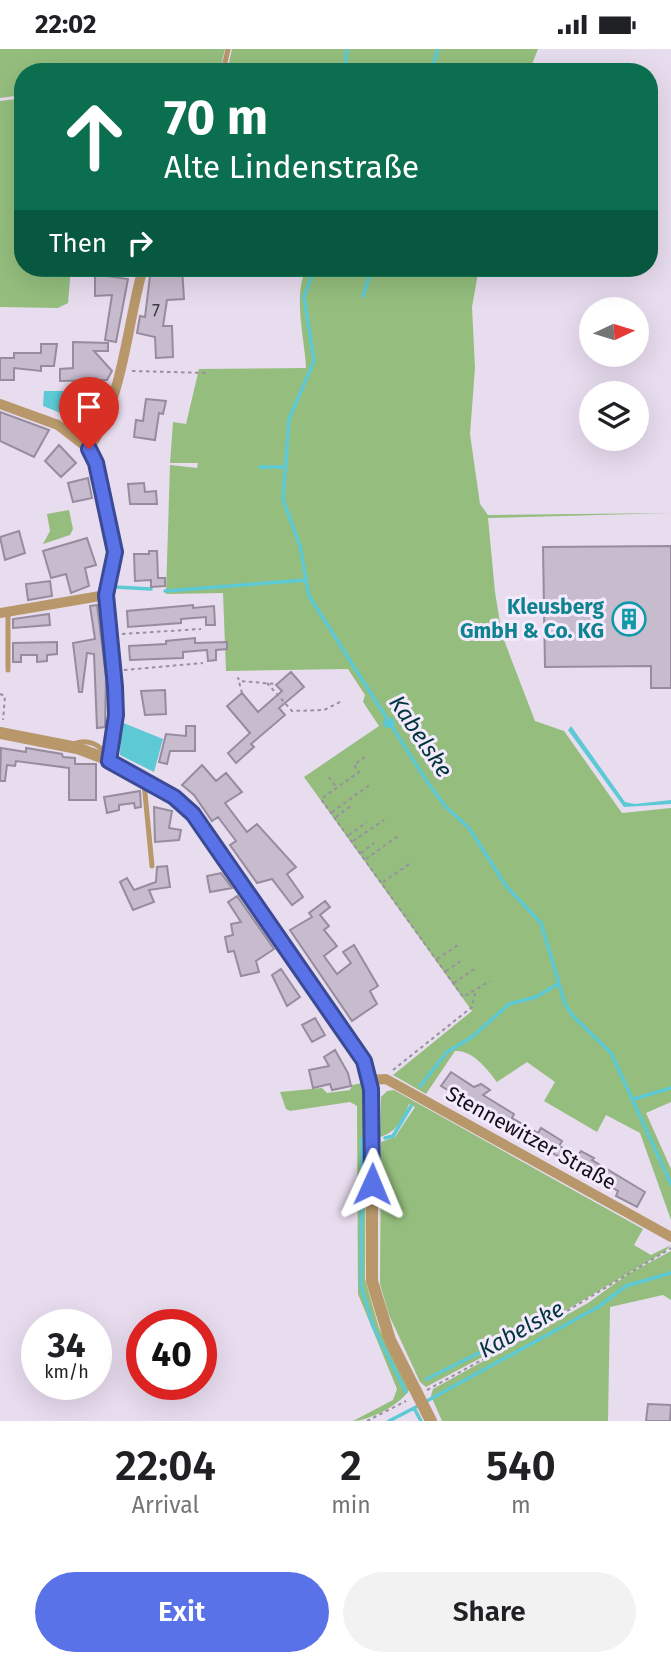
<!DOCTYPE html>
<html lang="en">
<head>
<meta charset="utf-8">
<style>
  body { margin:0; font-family:"Fira Sans",sans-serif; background:#f2f2f2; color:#202124; height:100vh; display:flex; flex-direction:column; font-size:26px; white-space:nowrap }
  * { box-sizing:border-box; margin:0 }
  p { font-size:23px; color:#757577 }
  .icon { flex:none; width:38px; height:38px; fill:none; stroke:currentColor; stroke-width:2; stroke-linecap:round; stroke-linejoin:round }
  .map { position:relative; height:1372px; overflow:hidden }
  .side { display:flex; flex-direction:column; background:#fff; flex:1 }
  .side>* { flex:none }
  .guide { position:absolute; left:14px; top:14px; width:644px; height:214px; border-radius:28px; box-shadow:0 7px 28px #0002; background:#0b6e4f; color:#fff; overflow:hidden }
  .needle { width:46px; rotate:86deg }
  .tools { position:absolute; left:579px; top:248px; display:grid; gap:14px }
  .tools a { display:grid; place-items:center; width:70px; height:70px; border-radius:50%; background:#fff; box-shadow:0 7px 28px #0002; font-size:35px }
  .speed { position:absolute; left:21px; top:1260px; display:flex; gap:14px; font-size:35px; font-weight:700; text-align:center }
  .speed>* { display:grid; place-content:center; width:91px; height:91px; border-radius:50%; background:#fff; box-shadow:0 7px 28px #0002; line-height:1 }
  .speed small { font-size:18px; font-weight:400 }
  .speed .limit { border:10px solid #d22; background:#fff; color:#111 }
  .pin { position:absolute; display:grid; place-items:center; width:60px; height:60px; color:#fff; margin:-72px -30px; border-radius:50% 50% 50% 0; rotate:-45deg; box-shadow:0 0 7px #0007 }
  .pin .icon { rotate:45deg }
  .me { position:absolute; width:77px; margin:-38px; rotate:1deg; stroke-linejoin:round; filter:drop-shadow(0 0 5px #0008) }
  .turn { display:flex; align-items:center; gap:24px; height:147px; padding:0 35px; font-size:32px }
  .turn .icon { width:91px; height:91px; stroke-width:2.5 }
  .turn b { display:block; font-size:49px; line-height:60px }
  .then { display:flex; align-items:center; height:66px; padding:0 35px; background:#0003; gap:14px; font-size:26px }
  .eta { display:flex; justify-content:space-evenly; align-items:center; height:119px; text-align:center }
  .eta b { font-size:42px; font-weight:600; line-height:49px }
  .action { display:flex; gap:14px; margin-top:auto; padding:14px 35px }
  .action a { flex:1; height:80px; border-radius:42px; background:#5972e8; color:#fff; font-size:28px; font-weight:600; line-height:80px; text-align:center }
  .action a+a { background:#f2f2f2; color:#202124 }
  .status { display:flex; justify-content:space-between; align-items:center; height:49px; padding:0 35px; background:#fff; direction:ltr }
  .status svg { height:19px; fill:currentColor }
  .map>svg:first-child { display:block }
  .green { fill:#95be7e }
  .water { fill:#5cc9d5 }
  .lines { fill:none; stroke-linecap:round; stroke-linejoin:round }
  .stream { stroke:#5cc9d5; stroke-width:3.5 }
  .canal { stroke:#5cc9d5; stroke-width:10 }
  .building { fill:#c7bcce; stroke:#978c9d; stroke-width:2 }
  .path { stroke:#99909f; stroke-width:2; stroke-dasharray:3.5 3.5; stroke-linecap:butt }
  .service { stroke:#b8986b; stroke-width:5 }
  .minor { stroke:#b8986b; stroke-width:10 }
  .tertiary { stroke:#b8986b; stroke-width:12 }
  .route-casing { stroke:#3a4a97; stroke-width:18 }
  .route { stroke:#5972e8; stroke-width:12 }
  .labels { text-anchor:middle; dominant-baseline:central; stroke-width:6; stroke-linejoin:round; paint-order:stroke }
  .number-label { font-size:18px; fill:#413b45 }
  .culture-label { font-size:21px; font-weight:bold; fill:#0d838f; stroke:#f5eafd; text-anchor:end }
  .street-label { font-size:21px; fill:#141017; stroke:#f5eafd }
  .water-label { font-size:23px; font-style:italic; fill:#00363b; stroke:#f5eafd }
</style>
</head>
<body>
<div class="status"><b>22:02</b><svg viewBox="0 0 49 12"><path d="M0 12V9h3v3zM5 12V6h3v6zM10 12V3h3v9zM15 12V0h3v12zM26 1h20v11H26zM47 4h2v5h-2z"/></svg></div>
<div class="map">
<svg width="671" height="1372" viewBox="0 0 671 1372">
  <rect width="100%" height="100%" fill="#e8dcef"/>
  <path class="green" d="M 0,0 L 225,0 L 220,22 L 217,23 L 23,23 L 23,46 L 0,49 Z
    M 232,0 L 538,0 L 529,23 L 227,23 Z
    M 23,49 L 23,219 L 71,219 L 68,254 L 58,259 L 0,258 L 0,52 Z
    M 307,219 L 479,219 L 472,258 L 475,319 L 470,385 L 480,455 L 488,466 L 671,464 L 488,469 L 495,543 L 502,586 L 535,672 L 564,682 L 622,764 L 671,759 L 671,1053 L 646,1064 L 671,1120 L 671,1171 L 640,1084 L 606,1066 L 597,1083 L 544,1052 L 555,1033 L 527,1013 L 497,1033 C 486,1019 473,1001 455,1002 L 426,1045 L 393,1026 L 472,962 L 304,728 L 379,677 L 363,653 L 365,646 L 348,620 L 226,622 L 223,544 L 166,545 L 170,416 L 197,419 L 198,414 L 170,414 L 173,373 L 186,375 L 199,320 L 306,319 C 305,292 292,243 307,219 Z
    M 69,461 L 73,480 L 70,486 L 43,495 L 50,482 L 47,465 Z
    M 362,1034 L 366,1053 L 365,1230 L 379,1279 L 410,1339 C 404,1354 369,1372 353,1372 L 393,1351 L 397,1340 L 358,1245 L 357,1057 L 350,1053 L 290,1062 L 286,1060 L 280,1043 L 322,1039 L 327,1044 L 350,1041 L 352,1036 Z
    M 394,1041 L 643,1180 L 634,1196 L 651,1206 L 671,1196 L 664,1203 L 526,1285 L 426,1338 L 420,1333 L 389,1266 L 380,1235 L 381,1093 L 395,1088 L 415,1058 L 409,1055 C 403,1070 397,1083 380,1088 L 381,1048 L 387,1042 Z
    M 671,1202 L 671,1251 L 663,1246 L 610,1258 L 608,1372 L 442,1372 L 431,1347 L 433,1340 L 588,1254 L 628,1225 Z"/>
  <path class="water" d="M 44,342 L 98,342 L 101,347 L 93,374 L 86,374 L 43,357 Z
    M 121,673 L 163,690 L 154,723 L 120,706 Z
    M 571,677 L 625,753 L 635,755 L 671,751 L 671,755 L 624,758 L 568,681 Z"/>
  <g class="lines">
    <path class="stream" d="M 345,23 L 347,0
      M 431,23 L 438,0
      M 315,219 L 304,248 L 314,312 L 289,370 L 283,451 L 300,497 L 309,547 L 426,731 L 445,757 L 469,779 L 506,837 L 541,874 L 565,955 L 573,967 L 611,1004 L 671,1135
      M 363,247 L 372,219
      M 260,418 L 284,418
      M 115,538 L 151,540
      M 165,542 L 306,531
      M 420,1037 L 447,1003 L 472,988 L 509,955 L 536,948 L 558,935
      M 634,1050 L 671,1039
      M 385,1089 L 393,1087 L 411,1057
      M 362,1090 L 361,1237 L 373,1277 L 406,1343
      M 427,1330 L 513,1287
      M 425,1353 L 598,1258 L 626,1237 L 671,1224
      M 414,1359 L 421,1372
      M 389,1372 L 418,1357"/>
    <path class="canal" d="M 388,674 L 390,674"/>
  </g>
  <path class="building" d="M 151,219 L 182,219 L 184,250 L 167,251 L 163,277 L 172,277 L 173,308 L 156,309 L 155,288 L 137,284 L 140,267 L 145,268 Z
    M 95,221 L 106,222 L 106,227 L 128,230 L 116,293 L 105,291 L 112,246 L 95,247 Z
    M 73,293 L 108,294 L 108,302 L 94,302 L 112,322 L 107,331 L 60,332 L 60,320 L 73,319 Z
    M 41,295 L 57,295 L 54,317 L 41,317 L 41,322 L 14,319 L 14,331 L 0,331 L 0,309 L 14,309 L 14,304 L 41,304 Z
    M 146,350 L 166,352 L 163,365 L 159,364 L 155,391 L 134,388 L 136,371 L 143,372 Z
    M 0,363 L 49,381 L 34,408 L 0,392 Z
    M 59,396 L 76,414 L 61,428 L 45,412 Z
    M 88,429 L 92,449 L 73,453 L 68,434 Z
    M 144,434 L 145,443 L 156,442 L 157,455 L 130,455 L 128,435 Z
    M 19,482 L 25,504 L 5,511 L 0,488 Z
    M 87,489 L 96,516 L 85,519 L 89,537 L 71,544 L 66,525 L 51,529 L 43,502 Z
    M 671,497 L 671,639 L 651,639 L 651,617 L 545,618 L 543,498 Z
    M 149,502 L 157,502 L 158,529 L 165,529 L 165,537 L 151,538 L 151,531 L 135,532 L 134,505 L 149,505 Z
    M 50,532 L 52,547 L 28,551 L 26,535 Z
    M 97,556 L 106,628 L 105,678 L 97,679 L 94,605 L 87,604 L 82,643 L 79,643 L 73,594 L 95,590 L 90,557 Z
    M 193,556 L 193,559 L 214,557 L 215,576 L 206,576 L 206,568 L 181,570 L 181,574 L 128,578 L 127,562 Z
    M 49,565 L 50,576 L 13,579 L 13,570 Z
    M 195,589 L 195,594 L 227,593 L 227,600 L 216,601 L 216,611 L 208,612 L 207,601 L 183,603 L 183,609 L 130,611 L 129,597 L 166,595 L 166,592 Z
    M 57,593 L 57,605 L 47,606 L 47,612 L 37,613 L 37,606 L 21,606 L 21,613 L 13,613 L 13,594 Z
    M 291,623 L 304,638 L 279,659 L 285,666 L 251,695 L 254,698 L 236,714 L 228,704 L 250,684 L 227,657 L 242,644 L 258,663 L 282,642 L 276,636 Z
    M 165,641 L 166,665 L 145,666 L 141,642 Z
    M 186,677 L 195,677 L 195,702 L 170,702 L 167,715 L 159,713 L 166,685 L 186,687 Z
    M 1,699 L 26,703 L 26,699 L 62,705 L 63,708 L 75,709 L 75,715 L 96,715 L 96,751 L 69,751 L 69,719 L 16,712 L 15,717 L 7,716 L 5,732 L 0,732 Z
    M 202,716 L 216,732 L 226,724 L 242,743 L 225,754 L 247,783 L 257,775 L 296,818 L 287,825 L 303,848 L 292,856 L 272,830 L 257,834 L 230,796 L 236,792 L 218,768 L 212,772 L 194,746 L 182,736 Z
    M 140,742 L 141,758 L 135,759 L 134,754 L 119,756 L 119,761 L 107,764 L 104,748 Z
    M 154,758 L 172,762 L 169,779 L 181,781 L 179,791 L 155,793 Z
    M 167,817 L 170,838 L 149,841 L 154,853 L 133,861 L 120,833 L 127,829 L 134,841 L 156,833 L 157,818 Z
    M 221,824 L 232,839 L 210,843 L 207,827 Z
    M 237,847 L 274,900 L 256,912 L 259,923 L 241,927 L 234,902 L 228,903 L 225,888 L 233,886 L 231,875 L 241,873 L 228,853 Z
    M 325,852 L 330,858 L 320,866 L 329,877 L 324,881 L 337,897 L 324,907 L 337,925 L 351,914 L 343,903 L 354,896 L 378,937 L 370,942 L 377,955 L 352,972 L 290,881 L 312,868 L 309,864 Z
    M 281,920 L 300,948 L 287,957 L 272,926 Z
    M 315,969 L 325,986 L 312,993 L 302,976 Z
    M 335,1001 L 348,1024 L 351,1037 L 332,1041 L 330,1035 L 313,1039 L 309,1021 L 329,1017 L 324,1008 Z
    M 451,1023 L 474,1038 L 481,1035 L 490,1041 L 483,1046 L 514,1065 L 512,1069 L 538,1084 L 541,1079 L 562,1092 L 559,1097 L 578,1107 L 581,1102 L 594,1109 L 592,1111 L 645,1143 L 637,1158 L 616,1147 L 618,1142 L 586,1124 L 584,1127 L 575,1123 L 577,1119 L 564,1111 L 441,1037 Z
    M 648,1355 L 671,1356 L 670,1372 L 646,1372 Z"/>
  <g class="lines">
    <path class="path" d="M 132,322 L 208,324
      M 122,585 L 201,580
      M 124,621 L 203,614
      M 267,634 L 292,662 L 324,661 L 342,652
      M 242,644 L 238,629 L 240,632 L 276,635
      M 0,645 L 5,647 L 3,671
      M 365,708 L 354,716 L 359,723 L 321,750 L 463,948 L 490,932
      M 329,728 L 336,738
      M 332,763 L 371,735
      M 336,768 L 351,757
      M 349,786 L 367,773
      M 353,792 L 384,771
      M 361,804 L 374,794
      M 366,810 L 398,787
      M 383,833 L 412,813
      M 437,910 L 458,896
      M 446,922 L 461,912
      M 454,934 L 477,918
      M 393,1021 L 472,958 L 475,944
      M 450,1051 L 457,1041
      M 427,1341 L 524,1288 L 671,1199
      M 367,1372 L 406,1352"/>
    <path class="service" d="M 223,23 L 228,0
      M 8,564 L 8,621
      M 73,695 C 87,689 101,695 108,709
      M 144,734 L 152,817"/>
    <path class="minor" d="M 0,355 L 58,376 L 89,400 L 96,414 L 115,503 L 106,546 L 116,650 L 109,711
      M 89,400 C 124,347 126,279 143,219
      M 0,564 L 106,546
      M 370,1031 L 386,1030 L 671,1188"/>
    <path class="tertiary" d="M 0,684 L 77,699 L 109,711 L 184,756 L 364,1012 L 372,1048 L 372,1232 L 390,1291 L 431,1372"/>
  </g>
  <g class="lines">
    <defs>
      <path id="route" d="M 89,400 L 96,414 L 115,503 L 106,546 L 115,638 L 116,666 L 109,712 L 174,748 L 193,765 L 364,1012 L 371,1040 L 372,1135"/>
    </defs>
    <use href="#route" class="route-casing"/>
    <use href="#route" class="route"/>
  </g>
  <defs>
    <symbol id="building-ring" viewBox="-11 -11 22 22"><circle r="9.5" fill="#f5eafd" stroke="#0f9aa8" stroke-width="1.5"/><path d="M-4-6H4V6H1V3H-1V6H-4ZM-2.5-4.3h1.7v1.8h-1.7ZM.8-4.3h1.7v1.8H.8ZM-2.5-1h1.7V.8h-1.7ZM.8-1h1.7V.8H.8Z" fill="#0f9aa8"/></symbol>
  </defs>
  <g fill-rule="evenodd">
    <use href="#building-ring" x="610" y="551" width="38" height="38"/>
  </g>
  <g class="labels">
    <g class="number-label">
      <text x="156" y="262">7</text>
    </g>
    <g class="culture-label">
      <text x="604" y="558">Kleusberg<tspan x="604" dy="24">GmbH &amp; Co. KG</tspan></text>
    </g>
    <g class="street-label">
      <text transform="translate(531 1089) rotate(29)">Stennewitzer Straße</text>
    </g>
    <g class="water-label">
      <text transform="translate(421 687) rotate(56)">Kabelske</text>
      <text transform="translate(521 1280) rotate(-29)">Kabelske</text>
    </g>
  </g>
</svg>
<div class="tools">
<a><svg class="needle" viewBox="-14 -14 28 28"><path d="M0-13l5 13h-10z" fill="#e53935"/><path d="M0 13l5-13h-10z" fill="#757577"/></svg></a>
<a><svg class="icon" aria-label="layers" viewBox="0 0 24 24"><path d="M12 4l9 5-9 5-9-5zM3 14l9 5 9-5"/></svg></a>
</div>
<div class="speed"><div>34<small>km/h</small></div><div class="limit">40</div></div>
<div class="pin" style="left:89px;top:400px;background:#d93025"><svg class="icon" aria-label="arrive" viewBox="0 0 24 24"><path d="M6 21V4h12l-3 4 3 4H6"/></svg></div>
<svg class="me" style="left:372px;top:1135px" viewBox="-20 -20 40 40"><path d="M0-17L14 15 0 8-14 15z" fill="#5972e8" stroke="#fff" stroke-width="4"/></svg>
<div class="guide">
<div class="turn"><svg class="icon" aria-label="ahead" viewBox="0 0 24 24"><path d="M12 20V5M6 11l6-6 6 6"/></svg><div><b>70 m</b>Alte Lindenstraße</div></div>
<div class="then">Then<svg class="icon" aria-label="right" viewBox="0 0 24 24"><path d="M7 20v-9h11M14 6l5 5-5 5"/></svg></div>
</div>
</div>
<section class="side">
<div class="eta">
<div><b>22:04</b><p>Arrival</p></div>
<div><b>2</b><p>min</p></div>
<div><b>540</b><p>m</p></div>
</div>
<div class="action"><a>Exit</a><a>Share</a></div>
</section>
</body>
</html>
